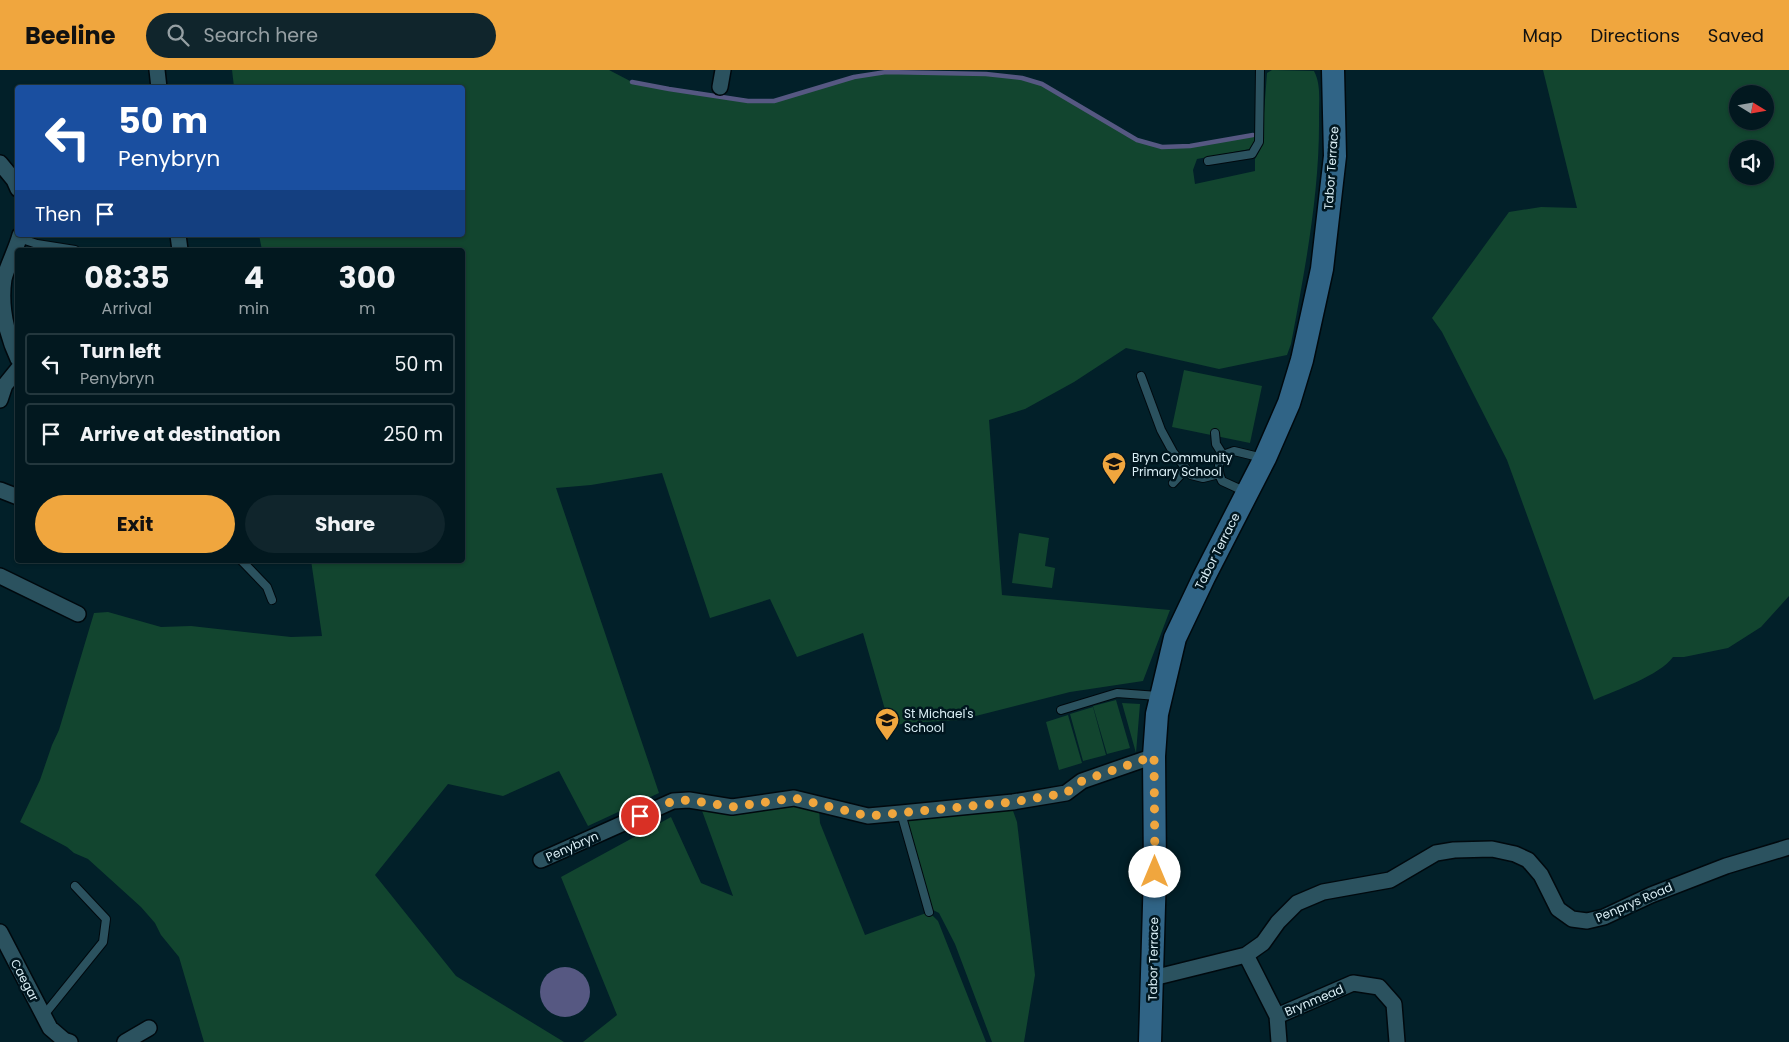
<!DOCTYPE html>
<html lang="en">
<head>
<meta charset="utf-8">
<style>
  body { margin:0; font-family:Poppins,sans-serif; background:#10252c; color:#f1f3f6; height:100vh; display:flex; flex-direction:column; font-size:19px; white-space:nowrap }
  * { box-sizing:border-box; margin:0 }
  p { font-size:16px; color:#96a0a4 }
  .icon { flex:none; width:28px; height:28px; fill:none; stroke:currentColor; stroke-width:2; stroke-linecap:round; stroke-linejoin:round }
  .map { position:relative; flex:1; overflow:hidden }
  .panel { position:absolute; left:15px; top:178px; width:450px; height:315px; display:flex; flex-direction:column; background:#02181f; border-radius:5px; box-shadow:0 1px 4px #0004,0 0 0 1px #23373d }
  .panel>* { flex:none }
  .hud { position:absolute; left:15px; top:15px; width:450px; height:152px; border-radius:5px; box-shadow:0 1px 4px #0004,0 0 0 1px #23373d; background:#1a4fa0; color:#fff; overflow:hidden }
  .needle { width:32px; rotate:101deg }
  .buttons { position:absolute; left:1729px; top:15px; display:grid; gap:10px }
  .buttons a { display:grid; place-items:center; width:45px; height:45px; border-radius:50%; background:#02181f; box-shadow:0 1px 4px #0004,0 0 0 1px #23373d; font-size:25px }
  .pin { position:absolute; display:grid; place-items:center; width:42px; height:42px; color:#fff; margin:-21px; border:2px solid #fff; border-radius:50%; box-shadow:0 1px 5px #0007 }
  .me { position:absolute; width:55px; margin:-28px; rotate:0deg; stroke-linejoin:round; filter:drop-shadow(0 0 4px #0008) }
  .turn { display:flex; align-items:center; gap:18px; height:105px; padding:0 20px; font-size:22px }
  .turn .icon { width:65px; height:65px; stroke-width:2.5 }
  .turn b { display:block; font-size:35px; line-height:42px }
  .then { display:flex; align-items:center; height:48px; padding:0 20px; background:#0003; gap:10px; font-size:19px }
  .eta { display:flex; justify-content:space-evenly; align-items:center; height:85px; text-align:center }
  .eta b { font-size:30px; font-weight:700; line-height:35px }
  .cta { display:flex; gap:10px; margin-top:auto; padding:10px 20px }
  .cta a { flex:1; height:58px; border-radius:30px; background:#f0a63e; color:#111; font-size:20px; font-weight:700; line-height:58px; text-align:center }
  .cta a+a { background:#10252c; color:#f1f3f6 }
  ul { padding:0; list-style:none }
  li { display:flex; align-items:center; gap:15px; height:62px; margin:0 10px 8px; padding:0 10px; border:2px solid #23373d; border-radius:5px }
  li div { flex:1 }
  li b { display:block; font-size:19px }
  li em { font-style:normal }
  header { display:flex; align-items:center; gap:30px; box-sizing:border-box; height:70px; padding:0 25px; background:#f0a63e; color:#111 }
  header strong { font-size:24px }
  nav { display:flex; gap:28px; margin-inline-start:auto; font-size:18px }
  .search { width:350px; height:45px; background:#10252c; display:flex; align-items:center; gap:12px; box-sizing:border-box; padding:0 18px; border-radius:28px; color:#96a0a4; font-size:19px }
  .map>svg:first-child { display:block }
  .green { fill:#12452f; fill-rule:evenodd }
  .water { fill:#565882 }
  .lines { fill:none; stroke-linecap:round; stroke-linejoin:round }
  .stream { stroke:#565882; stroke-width:4.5 }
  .service-casing { stroke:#00090e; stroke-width:10 }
  .minor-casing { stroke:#00090e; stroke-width:18 }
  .secondary-casing { stroke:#00090e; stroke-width:25 }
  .service { stroke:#2b525f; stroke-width:8 }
  .minor { stroke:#2b525f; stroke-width:15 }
  .secondary { stroke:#306486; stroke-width:22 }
  .route { stroke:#f0a63e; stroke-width:9; stroke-dasharray:0 16.2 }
  .labels { text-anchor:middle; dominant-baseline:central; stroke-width:5; stroke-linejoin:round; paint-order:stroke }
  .street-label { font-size:12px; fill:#daeff6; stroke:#00161f }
  .poi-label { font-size:12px; fill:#daeff6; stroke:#00161f; text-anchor:start }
</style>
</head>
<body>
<header>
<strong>Beeline</strong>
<div class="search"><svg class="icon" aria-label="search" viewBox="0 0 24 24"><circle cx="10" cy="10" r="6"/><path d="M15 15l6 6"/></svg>Search here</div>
<nav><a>Map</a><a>Directions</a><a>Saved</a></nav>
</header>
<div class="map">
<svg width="1789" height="972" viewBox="0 0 1789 972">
  <rect width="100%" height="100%" fill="#022029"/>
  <path class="green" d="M 232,0 L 609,0 L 632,12 L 669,19 L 748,31 L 774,31 L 854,7 L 886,2 L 986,4 L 1022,8 L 1042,14 L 1137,70 L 1162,77 L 1190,76 L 1255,66 L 1255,72 L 1250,79 L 1197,89 L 1193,100 L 1195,114 L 1255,101 L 1255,89 L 1260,80 L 1262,69 L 1267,3 L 1272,0 L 1314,1 C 1321,14 1319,30 1319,46 C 1320,122 1305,199 1291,274 L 1287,285 L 1219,299 L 1126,278 L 1074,312 L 1025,339 L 989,350 L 1002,525 L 1170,540 L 1143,611 L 1070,622 L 960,650 L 905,653 L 890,657 L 863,563 L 797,587 L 770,529 L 710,548 L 662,403 L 591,415 L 556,418 L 659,723 L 588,756 L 559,701 L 503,726 L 448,714 L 375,805 L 456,906 L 564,972 L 204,972 L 179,887 L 161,865 L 155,853 L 141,837 L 88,789 L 74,783 L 67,777 L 20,752 L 40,710 L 52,675 L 59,660 L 94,543 L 108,542 L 161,557 L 191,556 L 291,567 L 322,566 L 311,490 L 462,490 L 462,180 L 262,180 L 259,165 L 462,165 L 462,18 L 234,17 Z
    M 1543,0 L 1789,0 L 1789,526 L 1761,557 L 1728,578 L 1684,587 L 1673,587 C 1659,606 1616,620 1594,630 L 1507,390 L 1442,262 L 1432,248 L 1509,142 L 1541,137 L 1577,138 ZM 1738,24 L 1765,24 L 1765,51 L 1738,51 ZM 1738,79 L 1765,79 L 1765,106 L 1738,106 Z
    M 1184,300 L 1262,316 L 1250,373 L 1172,357 Z
    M 1019,463 L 1049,468 L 1045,496 L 1055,498 L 1052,518 L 1012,513 Z
    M 1116,630 L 1130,678 L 1107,684 L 1093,636 Z
    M 1122,633 L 1140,634 L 1136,683 Z
    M 1093,637 L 1106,685 L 1083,691 L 1070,644 Z
    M 1068,645 L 1082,693 L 1059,700 L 1046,652 Z
    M 776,734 L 819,739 L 820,753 L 865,865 L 929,842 L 938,851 L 986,972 L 583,972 L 617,945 L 561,807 L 671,747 L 701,813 L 733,826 L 701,738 Z
    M 1012,738 L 1017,752 L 1035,905 L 1024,972 L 992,972 L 955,874 L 939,843 L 931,839 L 907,749 Z"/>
  <path class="water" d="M540 922a25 25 0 1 1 50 0a25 25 0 1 1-50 0Z"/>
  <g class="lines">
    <path class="stream" d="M 632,12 L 669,19 L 748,31 L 774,31 L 854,7 L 886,2 L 986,4 L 1022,8 L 1042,14 L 1137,70 L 1162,77 L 1190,76 L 1253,65"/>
    <defs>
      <path id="service" d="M 1208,91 L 1252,84 L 1259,72 L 1260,0
        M 19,168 L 37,174 L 75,180
        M 1141,306 L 1161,360 L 1173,382 L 1191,405 L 1203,408 L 1219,404
        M 1215,363 L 1216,374 L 1223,385
        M 1173,413 L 1186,399
        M 1246,422 L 1222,411 C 1217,401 1218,394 1223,385 L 1234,381 L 1263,388
        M 241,490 L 267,517 L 272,530
        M 1061,640 L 1117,623 L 1158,626
        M 901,743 L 929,842
        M 44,945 L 103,872 L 106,849 L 75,816"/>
      <path id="minor" d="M 157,0 L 159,18
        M 720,17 L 723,0
        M 0,93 L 14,110 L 18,119
        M 178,165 L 180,180
        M 18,289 C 7,265 0,236 4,209 C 8,194 16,180 20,165
        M 0,330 L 5,315 L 18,299
        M 0,420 L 18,427
        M 0,506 L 78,544
        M 541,790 L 673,731 L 689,730 L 732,737 L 794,728 L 868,746 L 901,743 L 1013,732 L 1066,723 L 1082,711 L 1154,686
        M 0,862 L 50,958 L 64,970 L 70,972
        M 1246,885 L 1277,946 L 1279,972
        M 1153,908 L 1246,885 L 1263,873 L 1278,852 L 1297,833 L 1323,822 L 1390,810 L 1436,783 L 1454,780 L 1492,779 L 1515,784 L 1528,790 L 1541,805 L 1558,839 L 1572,849 L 1587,851 L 1604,847 L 1651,825 L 1726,796 L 1789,777
        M 1277,946 L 1353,913 L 1379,917 L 1394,934 L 1397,972
        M 125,972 L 149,958"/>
      <path id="secondary" d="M 1150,972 L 1155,802 L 1154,686 L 1157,644 L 1175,568 L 1204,507 L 1265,388 L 1289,333 L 1302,290 L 1322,199 L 1335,86 L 1333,0"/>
    </defs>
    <use href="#service" class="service-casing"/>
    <use href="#minor" class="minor-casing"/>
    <use href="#secondary" class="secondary-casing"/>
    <use href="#service" class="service"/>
    <use href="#minor" class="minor"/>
    <use href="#secondary" class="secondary"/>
  </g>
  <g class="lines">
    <path class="route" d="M 640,746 L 673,731 L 689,730 L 732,737 L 794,728 L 868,746 L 1013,732 L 1066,723 L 1082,711 L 1154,686 L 1155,802"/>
  </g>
  <defs>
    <symbol id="school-pin" viewBox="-11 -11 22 30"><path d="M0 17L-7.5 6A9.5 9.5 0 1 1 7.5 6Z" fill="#f0a63e" stroke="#00161f"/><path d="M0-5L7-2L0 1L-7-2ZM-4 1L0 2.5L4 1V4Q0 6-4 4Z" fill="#111"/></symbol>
  </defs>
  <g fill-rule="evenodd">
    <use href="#school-pin" x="1100" y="380" width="28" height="38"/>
    <use href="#school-pin" x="873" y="636" width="28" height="38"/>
  </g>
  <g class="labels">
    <g class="street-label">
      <text transform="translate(1331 98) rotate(-86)">Tabor Terrace</text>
      <text transform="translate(1217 481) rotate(-63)">Tabor Terrace</text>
      <text transform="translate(572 776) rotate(-24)">Penybryn</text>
      <text transform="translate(1634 832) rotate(-23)">Penprys Road</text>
      <text transform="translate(1153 889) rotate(-89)">Tabor Terrace</text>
      <text transform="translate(25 910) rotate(62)">Caegar</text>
      <text transform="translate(1314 930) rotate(-23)">Brynmead</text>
    </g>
    <g class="poi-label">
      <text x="1132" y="387">Bryn Community<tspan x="1132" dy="14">Primary School</tspan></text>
      <text x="904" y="643">St Michael's<tspan x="904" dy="14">School</tspan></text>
    </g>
  </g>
</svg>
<div class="buttons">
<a><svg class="needle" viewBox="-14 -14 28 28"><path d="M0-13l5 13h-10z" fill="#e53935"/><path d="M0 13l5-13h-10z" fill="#96a0a4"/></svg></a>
<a><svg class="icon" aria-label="sound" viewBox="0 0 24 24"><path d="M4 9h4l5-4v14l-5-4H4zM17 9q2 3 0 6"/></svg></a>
</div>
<div class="pin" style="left:640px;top:746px;background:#d93025"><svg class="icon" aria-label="arrive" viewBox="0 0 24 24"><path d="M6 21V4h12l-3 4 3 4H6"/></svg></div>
<svg class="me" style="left:1155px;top:802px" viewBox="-20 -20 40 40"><circle r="19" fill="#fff"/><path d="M0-13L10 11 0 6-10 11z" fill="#f0a63e"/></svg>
<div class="hud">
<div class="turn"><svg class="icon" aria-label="left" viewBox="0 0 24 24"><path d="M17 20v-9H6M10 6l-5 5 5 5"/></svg><div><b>50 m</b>Penybryn</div></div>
<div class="then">Then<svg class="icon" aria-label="arrive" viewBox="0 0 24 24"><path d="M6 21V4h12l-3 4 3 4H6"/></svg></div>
</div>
<section class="panel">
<div class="eta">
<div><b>08:35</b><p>Arrival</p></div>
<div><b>4</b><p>min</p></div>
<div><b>300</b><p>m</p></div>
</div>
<ul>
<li><svg class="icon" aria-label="left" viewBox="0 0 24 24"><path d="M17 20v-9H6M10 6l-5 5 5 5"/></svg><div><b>Turn left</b><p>Penybryn</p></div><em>50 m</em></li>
<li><svg class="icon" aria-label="arrive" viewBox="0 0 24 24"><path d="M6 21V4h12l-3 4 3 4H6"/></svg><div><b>Arrive at destination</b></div><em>250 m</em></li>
</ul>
<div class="cta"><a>Exit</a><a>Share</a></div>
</section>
</div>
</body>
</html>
